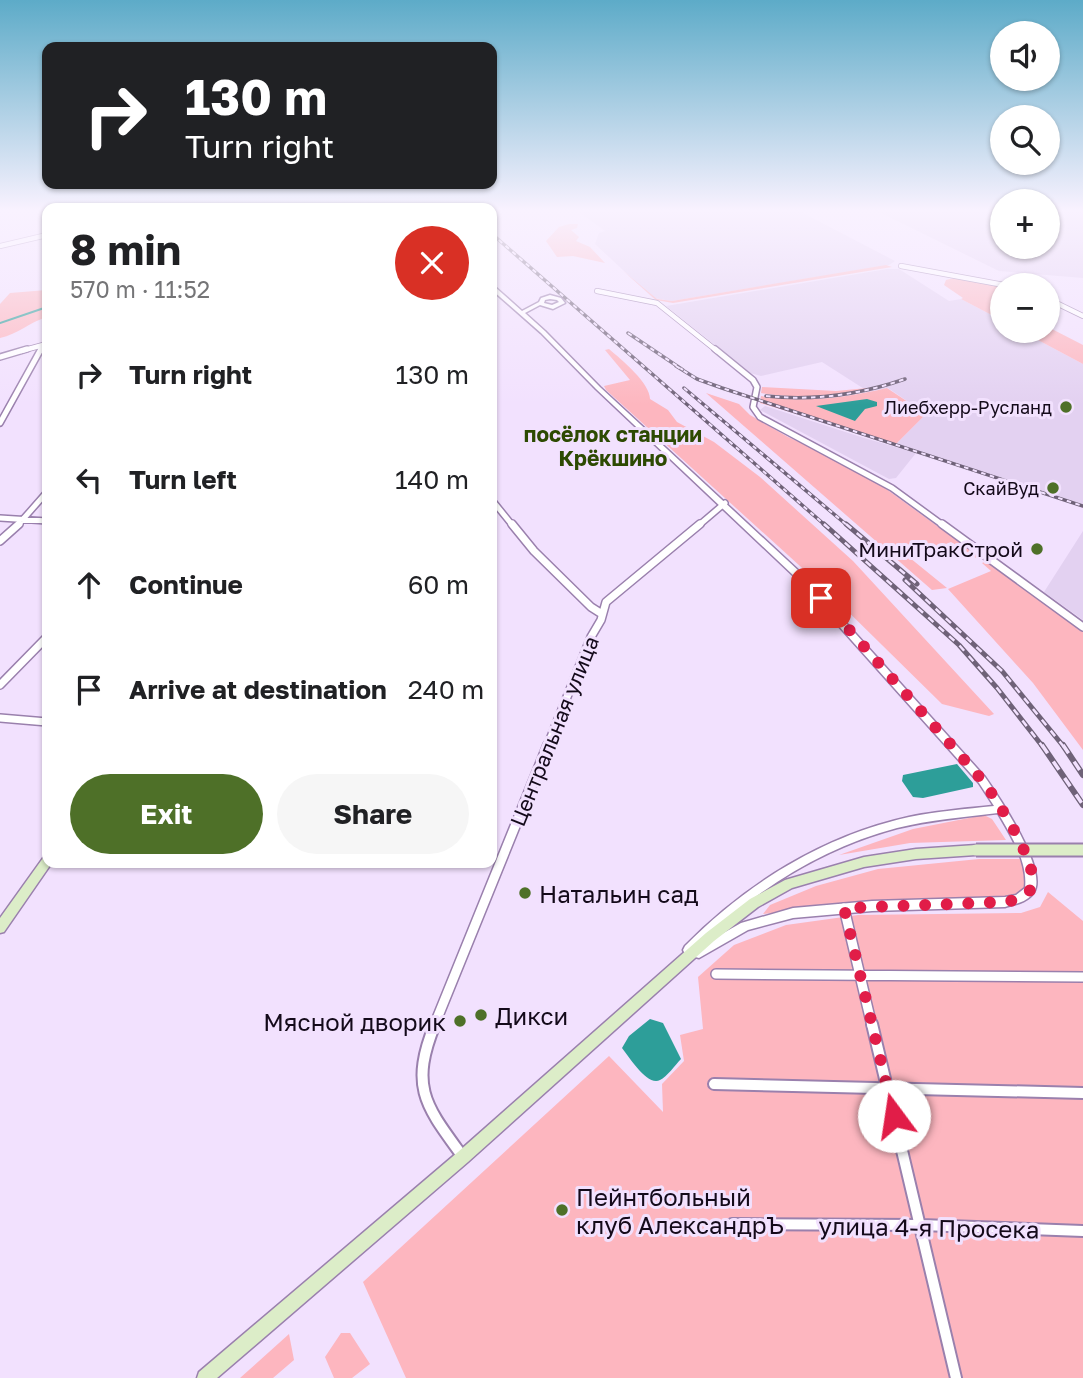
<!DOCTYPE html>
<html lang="en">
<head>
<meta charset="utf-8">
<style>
  body { margin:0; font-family:"Golos Text",sans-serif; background:#f6f6f6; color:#202124; height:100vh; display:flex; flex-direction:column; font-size:26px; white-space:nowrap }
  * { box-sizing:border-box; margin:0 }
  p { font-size:23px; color:#757577 }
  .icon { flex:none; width:38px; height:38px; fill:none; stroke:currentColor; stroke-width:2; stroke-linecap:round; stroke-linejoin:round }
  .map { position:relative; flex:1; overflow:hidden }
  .details { position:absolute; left:42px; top:203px; width:455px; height:665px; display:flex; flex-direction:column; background:#fff; border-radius:14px; box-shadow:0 2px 5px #0004 }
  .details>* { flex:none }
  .guide { position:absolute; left:42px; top:42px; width:455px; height:147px; border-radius:14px; box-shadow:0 2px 5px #0004; background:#202124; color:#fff; overflow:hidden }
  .controls { position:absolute; left:990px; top:21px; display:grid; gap:14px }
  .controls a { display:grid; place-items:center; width:70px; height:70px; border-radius:50%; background:#fff; box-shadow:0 2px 5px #0004; font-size:35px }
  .pin { position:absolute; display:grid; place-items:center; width:60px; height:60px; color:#fff; margin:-30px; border-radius:14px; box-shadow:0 4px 10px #0006 }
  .me { position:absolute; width:77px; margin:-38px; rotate:346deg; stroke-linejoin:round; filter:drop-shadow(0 0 5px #0008) }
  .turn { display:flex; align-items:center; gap:24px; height:147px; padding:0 28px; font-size:32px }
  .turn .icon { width:91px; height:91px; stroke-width:2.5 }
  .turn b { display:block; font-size:49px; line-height:60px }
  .round { display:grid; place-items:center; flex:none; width:74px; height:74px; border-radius:37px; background:#f6f6f6 }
  .summary { display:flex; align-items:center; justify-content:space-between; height:119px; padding:0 28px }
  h1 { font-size:42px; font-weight:700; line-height:52px }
  .button { display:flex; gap:14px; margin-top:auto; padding:14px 28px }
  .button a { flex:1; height:80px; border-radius:42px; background:#4e7028; color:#fff; font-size:28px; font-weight:700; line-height:80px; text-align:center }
  .button a+a { background:#f6f6f6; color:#202124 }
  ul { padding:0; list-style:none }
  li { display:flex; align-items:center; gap:21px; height:105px; padding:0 28px }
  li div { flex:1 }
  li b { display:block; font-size:26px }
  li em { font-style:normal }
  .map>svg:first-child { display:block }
  .built { fill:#e3d1f1 }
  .green { fill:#fdb6bf }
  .water { fill:#2d9e99 }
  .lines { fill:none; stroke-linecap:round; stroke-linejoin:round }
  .stream { stroke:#2d9e99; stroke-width:2 }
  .minor-far4-casing { stroke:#9a80ad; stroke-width:6 }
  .minor-far3-casing { stroke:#9a80ad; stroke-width:8 }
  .minor-far2-casing { stroke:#9a80ad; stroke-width:10 }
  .minor-far1-casing { stroke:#9a80ad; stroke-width:12 }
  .minor-casing { stroke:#9a80ad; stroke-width:14 }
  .tertiary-casing { stroke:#9a80ad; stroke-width:3 }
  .secondary-casing { stroke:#9a80ad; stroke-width:3 }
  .minor-far4 { stroke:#fff; stroke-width:4.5 }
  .minor-far3 { stroke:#fff; stroke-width:5 }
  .minor-far2 { stroke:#fff; stroke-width:7 }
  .minor-far1 { stroke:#fff; stroke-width:9 }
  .minor { stroke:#fff; stroke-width:10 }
  .tertiary { fill:#fff; fill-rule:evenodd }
  .secondary { fill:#dcedc8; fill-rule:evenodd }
  .rail-far2-casing { stroke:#6f6278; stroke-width:3.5 }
  .rail-far1-casing { stroke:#6f6278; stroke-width:5 }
  .rail-casing { stroke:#6f6278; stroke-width:6 }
  .rail-far2 { stroke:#f2e1fe; stroke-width:2; stroke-dasharray:4.5; stroke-linecap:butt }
  .rail-far1 { stroke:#f2e1fe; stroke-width:2.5; stroke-dasharray:7; stroke-linecap:butt }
  .rail { stroke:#f2e1fe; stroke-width:3.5; stroke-dasharray:10; stroke-linecap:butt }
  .secondary-bridge-casing { stroke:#9a80ad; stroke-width:15; stroke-linecap:butt }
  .secondary-bridge { stroke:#dcedc8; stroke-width:11 }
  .route { stroke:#e11d48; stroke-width:12; stroke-dasharray:0 21.6 }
  .poi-dot { fill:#4e7028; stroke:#f2e1fe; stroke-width:2.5 }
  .labels { text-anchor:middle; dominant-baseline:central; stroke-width:6; stroke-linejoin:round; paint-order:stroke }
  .far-poi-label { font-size:18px; fill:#140a1a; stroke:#f2e1fe; text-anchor:end }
  .far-quarter-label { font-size:21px; font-weight:bold; fill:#2d4a02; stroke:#f2e1fe }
  .poi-label { font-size:21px; fill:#140a1a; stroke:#f2e1fe; text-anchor:end }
  .street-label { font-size:21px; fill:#140a1a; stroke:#f2e1fe }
  .near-poi-label { font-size:24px; fill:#140a1a; stroke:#f2e1fe; text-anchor:start }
  .near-street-label { font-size:24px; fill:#140a1a; stroke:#f2e1fe }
</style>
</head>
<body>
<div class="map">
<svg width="1083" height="1378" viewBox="0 0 1083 1378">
  <rect width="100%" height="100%" fill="#f2e1fe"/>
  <path class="built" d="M 579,212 L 801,212 L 895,261 L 889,265 L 672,301 L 653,298 L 595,244 L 599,233 L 605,231 Z
    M 879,212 L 1003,212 L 1003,247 L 1048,247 L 1048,212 L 1083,212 L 1083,278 L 999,271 Z
    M 887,269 L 899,269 L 949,301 L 961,299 L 1003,321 L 1003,331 L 1021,331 L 1083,364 L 1083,504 L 896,444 L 926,414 L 888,388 L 869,392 L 822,362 L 761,376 L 750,373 L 666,306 Z
    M 765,406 L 861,437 L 916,453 L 896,478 L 889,479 L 760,410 Z
    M 1083,531 L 1083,620 L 1044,592 Z"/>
  <path class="green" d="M 569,224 L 578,224 L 577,228 L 571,230 L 579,237 L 576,241 L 590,247 L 605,263 L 573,256 L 557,257 L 546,241 L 559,227 Z
    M 886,265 L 892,267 L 673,303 L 656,300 L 622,270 L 657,299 L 672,301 Z
    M 954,278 L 1003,287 L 1003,294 L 991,298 L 1003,304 L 1003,321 L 961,299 L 963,298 L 944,285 L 946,280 Z
    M 47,290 L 47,317 C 30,322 18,334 0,338 L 0,304 L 10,293 Z
    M 1048,327 L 1083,345 L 1083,364 L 1021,331 L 1048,331 Z
    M 609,349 C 622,360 650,383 650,399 L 668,410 L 677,422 L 714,442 L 760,477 L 853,561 L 994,714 L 989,716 L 942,704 L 823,587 L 606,390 L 604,386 L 630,380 L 605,350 Z
    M 762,387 L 836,391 L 878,387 C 838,397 802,399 761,393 Z
    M 887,388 L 926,414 L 896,444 L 760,403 L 761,396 C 805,403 845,398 887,388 Z
    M 706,393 L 739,404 L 750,415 L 788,437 L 817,450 L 878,483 L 980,557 L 976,558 L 951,542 L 910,558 L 947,588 L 932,590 Z
    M 987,561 L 1083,631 L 1083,750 L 1033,683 L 948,589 L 991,571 L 982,563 Z
    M 984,815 L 992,819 L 1006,840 L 910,843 L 839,855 L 913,829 Z
    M 979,859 L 1024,859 L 1029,885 L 1015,897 L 831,907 L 763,914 L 770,905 L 816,886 L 878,869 Z
    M 1048,892 L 1083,921 L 1083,1378 L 406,1378 L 363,1282 L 609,1056 L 663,1112 L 662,1084 L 684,1061 L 680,1035 L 703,1029 L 698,977 L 734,945 L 786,925 L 858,915 L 1021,913 L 1040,907 Z
    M 341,1333 L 350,1333 L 370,1364 L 352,1378 L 334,1378 L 325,1357 Z
    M 289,1334 L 294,1360 L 273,1378 L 240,1378 Z"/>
  <path class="water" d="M 867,399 L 877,402 L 877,406 L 865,409 L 855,421 L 816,406 Z
    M 957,764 L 973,783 L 973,787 L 923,798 L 913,797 L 902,781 L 903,775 Z
    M 650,1019 L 663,1023 L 681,1059 C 675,1065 667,1077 660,1080 C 648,1087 629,1057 622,1048 L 629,1036 Z"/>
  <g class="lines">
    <path class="stream" d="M 0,323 L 47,307"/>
    <defs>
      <path id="minor-far4" d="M 492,242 L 494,247
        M 0,246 L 47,235
        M 901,266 L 1004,285
        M 597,291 L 657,303 L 717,351
        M 1048,299 L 1083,316
        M 21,351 L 43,345
        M 40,351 L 43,345"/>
      <path id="minor-far3" d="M 715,349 L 753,380 L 757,387 L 753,407 L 760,417 L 892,488 L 944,526
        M 0,357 L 27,349
        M 0,423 L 41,349
        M 492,500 L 513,526
        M 0,518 L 47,521
        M 17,526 L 47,492
        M 698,526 L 725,503"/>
      <path id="minor-far2" d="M 512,524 L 534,551 L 591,607 L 602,614
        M 942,524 L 1083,627
        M 0,541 L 19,524
        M 0,685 L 47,637
        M 0,718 L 47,722
        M 547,747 L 591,637 L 601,620 L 606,602 L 700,524"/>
      <path id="minor-far1" d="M 844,908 L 872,1026
        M 716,974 L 1083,977
        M 434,1026 L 548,745"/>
      <path id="minor" d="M 435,1024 C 409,1088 426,1106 463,1157
        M 872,1024 L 956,1378
        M 714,1084 L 1083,1093
        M 732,1224 L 921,1225 L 1083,1231"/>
      <path id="tertiary" d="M 492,287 L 495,287 L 522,311 L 539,302 L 541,298 L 550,295 L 561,298 L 565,303 L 553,309 L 540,305 L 525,313 L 545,331 L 600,387 L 800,572 L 985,777 C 999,797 1048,870 1034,892 C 1028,902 1015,904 1005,907 L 872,911 L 793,918 L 748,930 L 699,958 L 695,957 L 693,953 L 689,955 L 685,954 L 683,950 L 685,946 C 746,884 823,836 909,817 C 937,811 966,809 994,806 L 979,783 L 794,576 L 596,389 L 541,333 L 492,290 ZM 550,299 L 557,300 L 559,302 L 552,305 L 544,303 L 545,300 ZM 998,813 C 1011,835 1028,862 1025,888 L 1016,895 L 1005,897 L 872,901 L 793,908 L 741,923 L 699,947 C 752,891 822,848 897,828 C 930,820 964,817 998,813 Z"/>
      <path id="secondary" d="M 976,845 L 980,847 L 982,850 L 980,853 L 976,855 L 916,859 L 864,867 L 792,888 L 758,907 L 714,941 L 468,1162 L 217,1378 L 197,1378 L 199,1372 L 458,1152 L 706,933 L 750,899 L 785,880 L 864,857 L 916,849 Z
        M 47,856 L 47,863 L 52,863 L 51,864 L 4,932 L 0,933 L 0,918 L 43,858 Z"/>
    </defs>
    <use href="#minor-far4" class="minor-far4-casing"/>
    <use href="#minor-far3" class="minor-far3-casing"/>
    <use href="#minor-far2" class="minor-far2-casing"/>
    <use href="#minor-far1" class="minor-far1-casing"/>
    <use href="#minor" class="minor-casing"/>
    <use href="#tertiary" class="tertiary-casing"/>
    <use href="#secondary" class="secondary-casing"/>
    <use href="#minor-far4" class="minor-far4"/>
    <use href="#minor-far3" class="minor-far3"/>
    <use href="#minor-far2" class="minor-far2"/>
    <use href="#minor-far1" class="minor-far1"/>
    <use href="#minor" class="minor"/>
    <use href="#tertiary" class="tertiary"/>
    <use href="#secondary" class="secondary"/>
    <defs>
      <path id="rail-far2" d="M 492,234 L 826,526
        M 628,333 L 683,370
        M 676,366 L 697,379 L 722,388 L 1083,506
        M 684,388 L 848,526
        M 766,396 C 814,401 859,395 905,379"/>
      <path id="rail-far1" d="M 824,524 L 959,645 L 997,688 L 1043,747
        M 846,524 L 917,584
        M 905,580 L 1002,671 L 1064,747"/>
      <path id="rail" d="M 1042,745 L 1083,805
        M 1063,745 L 1083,775"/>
    </defs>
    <use href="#rail-far2" class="rail-far2-casing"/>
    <use href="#rail-far1" class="rail-far1-casing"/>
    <use href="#rail" class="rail-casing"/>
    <use href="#rail-far2" class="rail-far2"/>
    <use href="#rail-far1" class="rail-far1"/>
    <use href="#rail" class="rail"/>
    <defs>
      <path id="secondary-bridge" d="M 976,850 L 1083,850"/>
    </defs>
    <use href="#secondary-bridge" class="secondary-bridge-casing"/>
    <use href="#secondary-bridge" class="secondary-bridge"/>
  </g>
  <linearGradient id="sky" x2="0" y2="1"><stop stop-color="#5dabc8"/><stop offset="0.52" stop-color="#f9f2ff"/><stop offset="1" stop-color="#f9f2ff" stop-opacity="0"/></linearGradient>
  <rect width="1083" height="405" fill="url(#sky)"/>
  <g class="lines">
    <path class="route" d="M 821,598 L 982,780 C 996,798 1039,865 1032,886 C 1028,898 1015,900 1005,902 L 844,908 L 894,1116"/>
  </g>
  <g class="poi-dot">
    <circle cx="1066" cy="407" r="7"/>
    <circle cx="1053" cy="488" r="7"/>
    <circle cx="1037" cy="549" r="7"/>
    <circle cx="525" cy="893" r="7"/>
    <circle cx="481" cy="1015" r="7"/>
    <circle cx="460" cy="1021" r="7"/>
    <circle cx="562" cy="1210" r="7"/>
  </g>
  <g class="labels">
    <g class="far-poi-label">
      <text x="1052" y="407">Лиебхерр-Русланд</text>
      <text x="1039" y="488">СкайВуд</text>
    </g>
    <g class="far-quarter-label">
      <text x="613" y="434">посёлок станции<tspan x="613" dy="24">Крёкшино</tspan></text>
    </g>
    <g class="poi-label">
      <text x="1023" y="549">МиниТракСтрой</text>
    </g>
    <g class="street-label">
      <text transform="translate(554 731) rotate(-68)">Центральная улица</text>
    </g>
    <g class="near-poi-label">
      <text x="539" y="893">Натальин сад</text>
      <text x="495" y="1015">Дикси</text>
      <text x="446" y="1021" text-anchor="end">Мясной дворик</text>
      <text x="576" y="1196">Пейнтбольный<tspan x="576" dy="28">клуб АлександрЪ</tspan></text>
    </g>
    <g class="near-street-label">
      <text transform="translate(929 1227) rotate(1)">улица 4-я Просека</text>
    </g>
  </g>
</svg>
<div class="controls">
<a><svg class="icon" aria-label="sound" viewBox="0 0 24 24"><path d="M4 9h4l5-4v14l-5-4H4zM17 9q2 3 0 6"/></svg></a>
<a><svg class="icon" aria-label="search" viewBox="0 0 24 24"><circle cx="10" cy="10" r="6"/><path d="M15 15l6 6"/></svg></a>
<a>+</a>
<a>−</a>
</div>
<div class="pin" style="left:821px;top:598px;background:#d93025"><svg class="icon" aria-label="arrive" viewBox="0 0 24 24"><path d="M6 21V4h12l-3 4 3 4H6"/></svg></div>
<svg class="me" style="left:894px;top:1116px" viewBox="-20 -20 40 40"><circle r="19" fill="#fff"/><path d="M0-13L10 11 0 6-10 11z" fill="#e11d48"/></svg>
<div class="guide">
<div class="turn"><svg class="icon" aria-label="right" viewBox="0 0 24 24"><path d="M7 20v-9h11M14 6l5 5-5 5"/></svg><div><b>130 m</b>Turn right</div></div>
</div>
<section class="details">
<div class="summary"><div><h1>8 min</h1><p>570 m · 11:52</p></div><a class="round" style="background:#d93025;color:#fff"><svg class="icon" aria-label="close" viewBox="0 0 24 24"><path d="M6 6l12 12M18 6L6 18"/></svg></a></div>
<ul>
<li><svg class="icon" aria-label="right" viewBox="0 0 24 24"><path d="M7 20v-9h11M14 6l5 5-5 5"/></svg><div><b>Turn right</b></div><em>130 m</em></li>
<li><svg class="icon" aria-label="left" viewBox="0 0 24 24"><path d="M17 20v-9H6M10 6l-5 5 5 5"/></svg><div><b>Turn left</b></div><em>140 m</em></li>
<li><svg class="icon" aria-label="ahead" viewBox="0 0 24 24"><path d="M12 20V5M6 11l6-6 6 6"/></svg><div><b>Continue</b></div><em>60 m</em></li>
<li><svg class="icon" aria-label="arrive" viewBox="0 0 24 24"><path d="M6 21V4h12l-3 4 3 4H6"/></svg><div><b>Arrive at destination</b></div><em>240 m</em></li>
</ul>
<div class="button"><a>Exit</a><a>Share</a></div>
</section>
</div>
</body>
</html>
